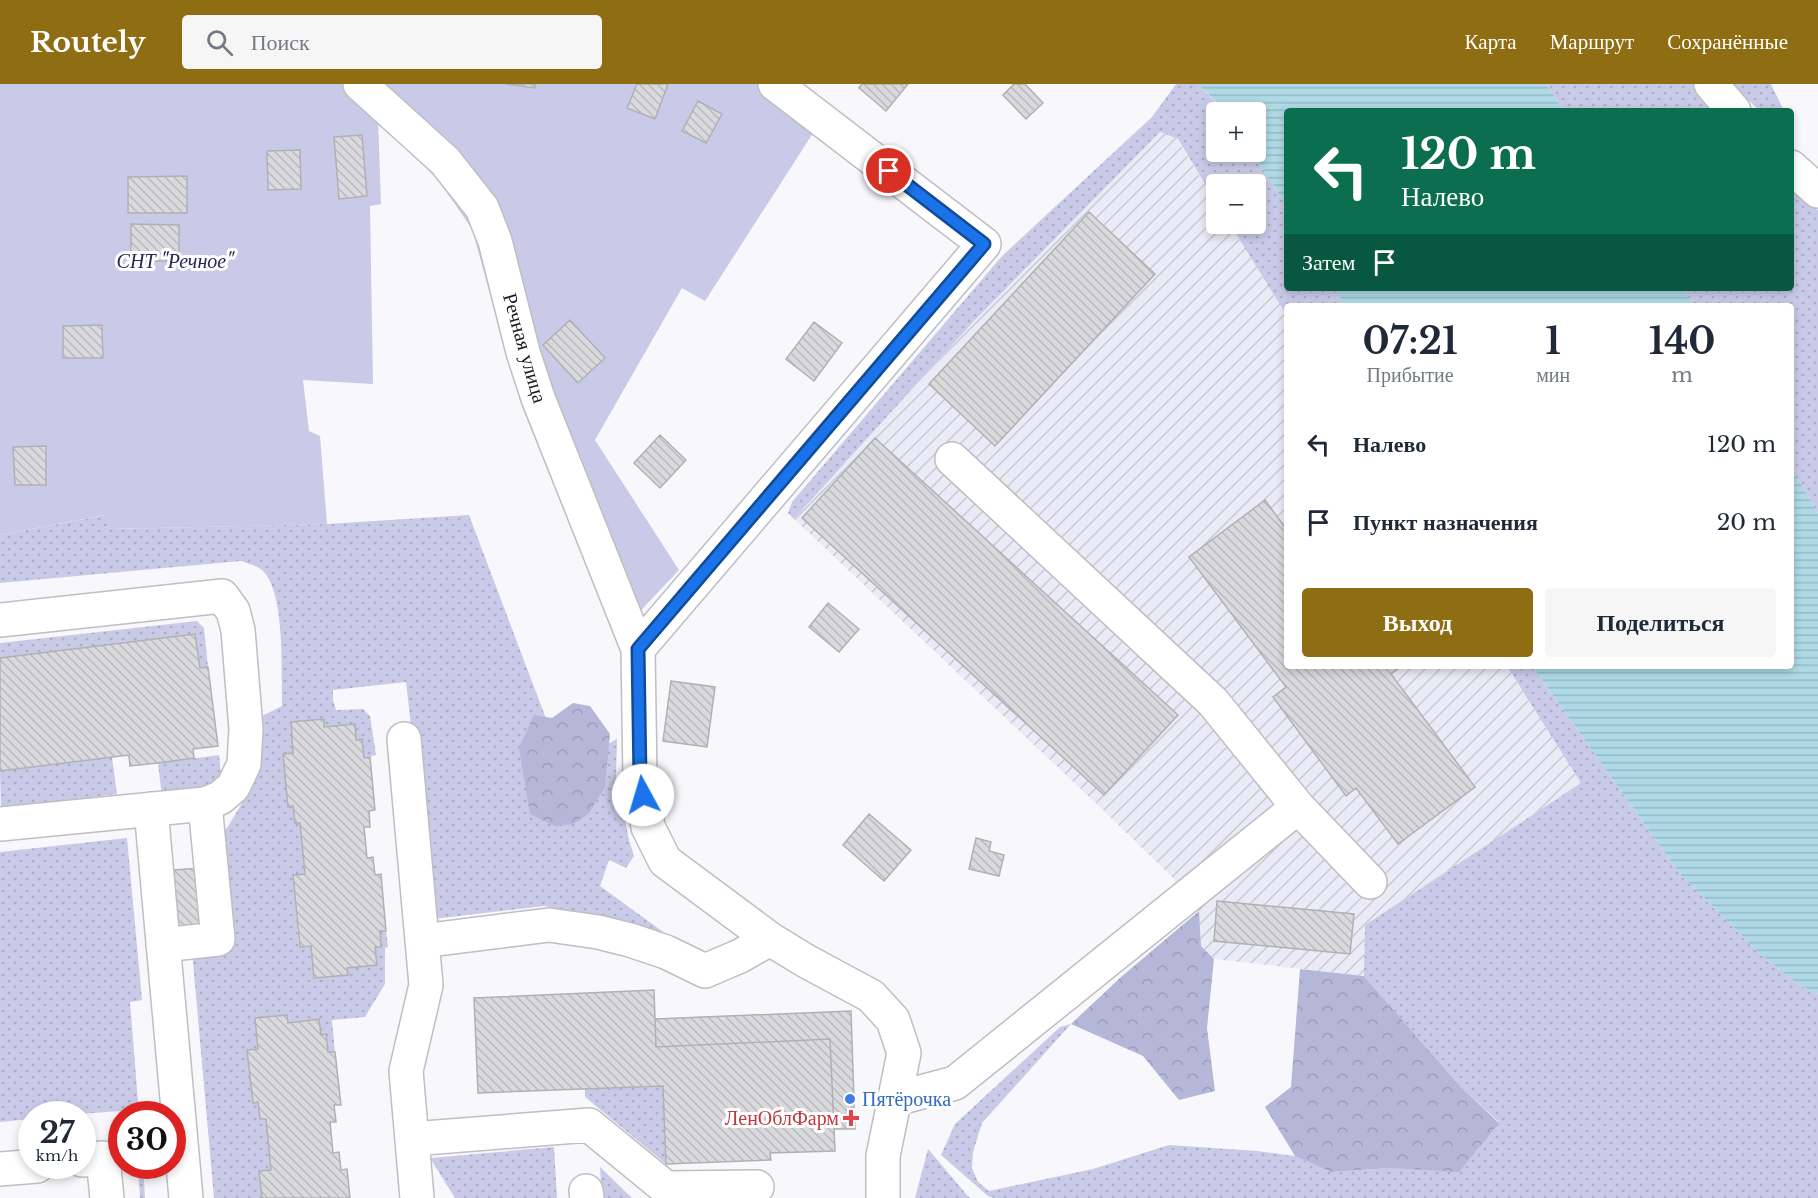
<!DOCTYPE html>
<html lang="ru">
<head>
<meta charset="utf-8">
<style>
  body { margin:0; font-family:"Libre Baskerville",serif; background:#f6f6f7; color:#1f2937; height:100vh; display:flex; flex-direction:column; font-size:22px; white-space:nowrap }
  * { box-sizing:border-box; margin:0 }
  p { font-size:20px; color:#747a83 }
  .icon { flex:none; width:33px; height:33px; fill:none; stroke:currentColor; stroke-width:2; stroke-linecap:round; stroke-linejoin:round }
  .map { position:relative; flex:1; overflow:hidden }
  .sheet { position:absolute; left:1284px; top:219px; width:510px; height:366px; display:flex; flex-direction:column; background:#fff; border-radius:6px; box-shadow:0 3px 9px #0003 }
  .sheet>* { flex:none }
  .guide { position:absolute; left:1284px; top:24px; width:510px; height:183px; border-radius:6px; box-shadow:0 3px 9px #0003; background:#0b6e4f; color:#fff; overflow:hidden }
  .controls { position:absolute; left:1206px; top:18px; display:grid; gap:12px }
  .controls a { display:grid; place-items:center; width:60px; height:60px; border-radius:6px; background:#fff; box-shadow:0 3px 9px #0003; font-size:30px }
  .speed { position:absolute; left:18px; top:1017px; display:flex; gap:12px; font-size:30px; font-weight:700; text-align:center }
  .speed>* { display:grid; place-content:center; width:78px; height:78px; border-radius:50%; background:#fff; box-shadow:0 3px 9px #0003; line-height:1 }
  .speed small { font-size:15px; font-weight:400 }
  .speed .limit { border:9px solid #d22; background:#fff; color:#111 }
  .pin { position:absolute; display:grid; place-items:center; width:51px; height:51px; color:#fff; margin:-26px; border:3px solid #fff; border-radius:50%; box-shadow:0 2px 6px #0007 }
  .me { position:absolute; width:66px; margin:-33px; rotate:354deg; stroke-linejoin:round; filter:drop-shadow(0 0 4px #0008) }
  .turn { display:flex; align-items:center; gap:21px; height:126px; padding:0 18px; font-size:27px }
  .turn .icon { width:78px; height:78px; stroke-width:2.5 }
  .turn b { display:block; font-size:42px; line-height:51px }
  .then { display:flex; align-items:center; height:57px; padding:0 18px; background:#0003; gap:12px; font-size:22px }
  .eta { display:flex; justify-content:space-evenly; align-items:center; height:102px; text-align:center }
  .eta b { font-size:36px; font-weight:700; line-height:42px }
  .action { display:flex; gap:12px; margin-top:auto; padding:12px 18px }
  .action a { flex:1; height:69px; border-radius:6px; background:#8f6d12; color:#fff; font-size:24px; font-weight:700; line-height:69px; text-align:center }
  .action a+a { background:#f6f6f7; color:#1f2937 }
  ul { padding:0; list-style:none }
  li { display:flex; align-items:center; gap:18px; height:78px; padding:0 18px }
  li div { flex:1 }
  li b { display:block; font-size:22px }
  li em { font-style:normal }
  header { display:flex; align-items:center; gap:36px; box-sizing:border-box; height:84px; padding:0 30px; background:#8f6d12; color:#fff }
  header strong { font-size:28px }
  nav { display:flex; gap:33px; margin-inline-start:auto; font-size:21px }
  .search { width:420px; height:54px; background:#f6f6f7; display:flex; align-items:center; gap:15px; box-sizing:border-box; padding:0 21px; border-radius:6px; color:#747a83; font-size:22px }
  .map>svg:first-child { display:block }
  .industrial { fill:url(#industrial-furrows) }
  .grass { fill:url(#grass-dots) }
  .forest { fill:url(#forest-crowns) }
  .garden { fill:#c9cae8 }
  .water { fill:url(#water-rules) }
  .building { fill:url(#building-back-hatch); stroke:#b0b1b5; stroke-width:1.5 }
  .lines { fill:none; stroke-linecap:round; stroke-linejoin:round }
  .minor-casing { stroke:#bebec3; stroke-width:36 }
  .minor { stroke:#fff; stroke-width:33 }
  .route-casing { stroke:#114b97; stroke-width:15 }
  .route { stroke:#1a73e8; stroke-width:10 }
  .shop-dot { fill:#3f7fe0; stroke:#fff; stroke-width:2 }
  .health-dot { fill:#e0444e; stroke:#fff; stroke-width:2 }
  .labels { text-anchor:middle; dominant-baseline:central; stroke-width:6; stroke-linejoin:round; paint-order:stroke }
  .park-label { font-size:20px; font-style:italic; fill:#282652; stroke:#fff }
  .street-label { font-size:20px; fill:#1a1a1c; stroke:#fff }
  .shop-label { font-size:20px; fill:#366cbe; stroke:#fff; text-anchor:start }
  .health-label { font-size:20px; fill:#be3a42; stroke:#fff; text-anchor:end }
</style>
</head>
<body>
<header>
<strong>Routely</strong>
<div class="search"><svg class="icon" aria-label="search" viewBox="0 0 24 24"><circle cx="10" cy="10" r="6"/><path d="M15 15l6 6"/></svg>Поиск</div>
<nav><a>Карта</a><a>Маршрут</a><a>Сохранённые</a></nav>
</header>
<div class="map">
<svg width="1818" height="1114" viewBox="0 0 1818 1114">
  <defs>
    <pattern id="industrial-furrows" width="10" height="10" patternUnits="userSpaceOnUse" patternTransform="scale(1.5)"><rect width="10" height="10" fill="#eaebf6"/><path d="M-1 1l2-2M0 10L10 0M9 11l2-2" fill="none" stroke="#c8c9d2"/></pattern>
    <pattern id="grass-dots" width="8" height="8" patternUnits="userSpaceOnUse" patternTransform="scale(1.5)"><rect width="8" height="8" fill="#c9cae8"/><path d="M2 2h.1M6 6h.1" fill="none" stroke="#acadc6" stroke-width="1.8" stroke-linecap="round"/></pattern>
    <pattern id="forest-crowns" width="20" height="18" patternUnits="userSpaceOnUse" patternTransform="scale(1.5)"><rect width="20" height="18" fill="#b5b7d9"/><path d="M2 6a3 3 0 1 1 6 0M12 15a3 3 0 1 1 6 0" fill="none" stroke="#9b9dba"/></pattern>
    <pattern id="water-rules" width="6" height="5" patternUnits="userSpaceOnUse" patternTransform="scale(1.5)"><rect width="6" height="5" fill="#aed9e5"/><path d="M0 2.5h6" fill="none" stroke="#95bac4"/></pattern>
    <pattern id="building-back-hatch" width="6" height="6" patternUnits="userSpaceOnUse" patternTransform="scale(1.5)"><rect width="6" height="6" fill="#d9d9de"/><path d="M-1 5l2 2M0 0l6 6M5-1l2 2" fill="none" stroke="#bababe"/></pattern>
  </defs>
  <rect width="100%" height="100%" fill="#f7f7fc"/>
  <path class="industrial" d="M 1160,48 L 1177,55 L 1216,118 L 1216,140 L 1230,140 L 1287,232 L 1287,582 L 1507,582 L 1582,699 L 1365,841 L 1364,892 L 1214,875 L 1201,862 L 1199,827 L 1183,815 L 1173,794 L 1102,725 L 794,435 L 973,238 Z"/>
  <path class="grass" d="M 1176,0 L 1198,0 L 1225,28 L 1216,28 L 1216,68 L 1251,68 L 1287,122 L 1287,204 L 1335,204 L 1345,222 L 1287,222 L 1287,232 L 1230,140 L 1256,140 L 1256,100 L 1216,100 L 1216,118 L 1178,55 L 1160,48 L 973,238 L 794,435 L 788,429 L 792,418 L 1002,172 L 1152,33 Z
    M 1546,0 L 1693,0 L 1718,27 L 1564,27 Z
    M 1731,0 L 1771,0 L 1784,27 L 1760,27 Z
    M 1791,102 L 1818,126 L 1818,429 L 1800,398 L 1791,386 L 1791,222 L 1694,222 L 1682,204 L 1791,204 Z
    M 106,431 L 109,445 L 327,440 L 469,431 L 559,669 L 592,669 L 617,655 L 616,693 L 629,756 L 634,772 L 626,784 L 609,776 L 600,802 L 666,850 L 667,855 L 600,832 L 544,822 L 433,835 L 406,598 L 333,606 L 333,616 L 336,626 L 363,625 L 370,632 L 376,671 L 364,674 L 361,655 L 356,656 L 355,640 L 293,669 L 283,671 L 288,722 L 293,722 L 295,739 L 300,739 L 305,790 L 293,792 L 299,863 L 311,862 L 315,894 L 347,891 L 347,884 L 377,881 L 375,863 L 381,862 L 380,847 L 386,847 L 388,863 L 385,864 L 385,900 L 365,933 L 332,936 L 335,968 L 328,968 L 326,951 L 321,951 L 319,936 L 288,939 L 287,931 L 255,934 L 258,965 L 247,967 L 253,1019 L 258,1018 L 260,1035 L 266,1035 L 271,1086 L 262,1114 L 214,1114 L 192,867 L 220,750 L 227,744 L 253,701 L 258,634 L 282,622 C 281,591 286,507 262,486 C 257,482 247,479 241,477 L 0,499 L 0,451 Z
    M 197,537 L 204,544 L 208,583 L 200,584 L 195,550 L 0,574 L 0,559 Z
    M 1507,582 L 1532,582 L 1680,790 L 1760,870 L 1799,901 L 1818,910 L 1818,1114 L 994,1114 L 988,1112 L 941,1071 L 955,1040 L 1060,943 L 1071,940 L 982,1039 L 973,1068 L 972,1084 L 978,1098 L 989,1107 L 1093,1085 L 1169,1061 L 1257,1067 L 1295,1072 L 1331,1088 L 1390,1084 L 1499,1038 L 1461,1003 L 1364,892 L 1365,841 L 1581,699 Z
    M 219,671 L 222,699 L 209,707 L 162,713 L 158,679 Z
    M 112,673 L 117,710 L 1,724 L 0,687 Z
    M 127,754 L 142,916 L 130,918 L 139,1030 L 134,1030 L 133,1026 L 80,1030 L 32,1030 L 31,1035 L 0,1038 L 0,768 Z
    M 663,1002 L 666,1080 L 585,1013 L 585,1005 Z
    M 554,1063 L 557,1114 L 455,1114 L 430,1074 Z
    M 928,1065 L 967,1111 L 970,1114 L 915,1114 Z
    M 138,1082 L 143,1082 L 145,1114 L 140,1114 Z
    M 600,1083 L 632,1114 L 602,1114 Z"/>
  <path class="forest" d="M 573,619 L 590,622 L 610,650 L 605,703 L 589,729 L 573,740 L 555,742 L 530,730 L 519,664 L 534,631 L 552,634 Z
    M 1199,827 L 1201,862 L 1214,875 L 1207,944 L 1215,1007 L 1179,1016 L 1143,972 L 1071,940 L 1121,893 Z
    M 1300,885 L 1364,892 L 1461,1003 L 1499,1039 L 1459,1088 L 1390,1084 L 1331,1088 L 1295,1072 L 1265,1023 L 1291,1003 Z"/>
  <path class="garden" d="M 0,0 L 803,0 L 978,133 L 957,158 L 815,46 L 705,217 L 682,204 L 595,356 L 679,486 L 615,554 L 520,317 L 472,145 L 439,97 L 378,34 L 381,120 L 370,122 L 373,300 L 303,296 L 309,347 L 320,352 L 327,440 L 109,445 L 105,431 L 0,451 Z"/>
  <path class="water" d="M 1198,0 L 1546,0 L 1564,27 L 1287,27 L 1287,122 L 1251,68 L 1256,68 L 1256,28 L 1226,28 Z
    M 1335,204 L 1682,204 L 1694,222 L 1345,222 Z
    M 1791,386 L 1800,398 L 1818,429 L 1818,910 L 1799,901 L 1760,870 L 1680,790 L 1532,582 L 1791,582 Z"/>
  <path class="building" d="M 506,0 L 535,0 L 535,4 Z
    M 637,0 L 668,0 L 655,35 L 627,24 Z
    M 862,0 L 908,0 L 886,27 L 859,4 Z
    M 1014,0 L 1025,0 L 1043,19 L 1026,35 L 1003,11 Z
    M 698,17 L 722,30 L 706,59 L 682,47 Z
    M 362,51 L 367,112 L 339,115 L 334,53 Z
    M 300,66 L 301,105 L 268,106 L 267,67 Z
    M 187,92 L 187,129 L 128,129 L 128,93 Z
    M 1089,128 L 1155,190 L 995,362 L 929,300 Z
    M 131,140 L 179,141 L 179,177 L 131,177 Z
    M 570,236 L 605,274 L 578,299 L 543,261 Z
    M 814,238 L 842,259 L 814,297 L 786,275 Z
    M 102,241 L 103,274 L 63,274 L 63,242 Z
    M 660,351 L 686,376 L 660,404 L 634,379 Z
    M 875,354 L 1178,631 L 1104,711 L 802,434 Z
    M 46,362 L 46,401 L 15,401 L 13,363 Z
    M 1265,416 L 1287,446 L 1287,582 L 1402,582 L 1391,590 L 1475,703 L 1398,760 L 1356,704 L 1346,712 L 1273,613 L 1286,603 L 1189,473 Z
    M 828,519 L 859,545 L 839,568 L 809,543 Z
    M 195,550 L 200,584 L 208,583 L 218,662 L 193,665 L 194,674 L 158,679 L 130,682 L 129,671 L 0,687 L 0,574 Z
    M 671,597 L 715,603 L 707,663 L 663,657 Z
    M 324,635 L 324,643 L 355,640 L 356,656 L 362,655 L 364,674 L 370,673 L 375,726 L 369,727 L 370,743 L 364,743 L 367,774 L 373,773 L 375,791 L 381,790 L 386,847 L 380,847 L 381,863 L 375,863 L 377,881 L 347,884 L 348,891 L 314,894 L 311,862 L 300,863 L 293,791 L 305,790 L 300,739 L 295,739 L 293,722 L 288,723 L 283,670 L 293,669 L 291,638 Z
    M 869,730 L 911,766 L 884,797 L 843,761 Z
    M 976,754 L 991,758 L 989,767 L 1004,771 L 999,792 L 969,785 Z
    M 202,784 L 207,844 L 178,847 L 173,786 Z
    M 1217,817 L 1354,830 L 1350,870 L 1214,857 Z
    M 654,906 L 656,963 L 830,955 L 835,1067 L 770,1069 L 771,1076 L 666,1080 L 663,1002 L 478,1009 L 474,914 Z
    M 851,927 L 855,1045 L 834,1045 L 830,955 L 656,963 L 655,935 Z
    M 287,931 L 288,939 L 319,935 L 321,951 L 326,950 L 328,968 L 335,968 L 341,1021 L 334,1021 L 336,1038 L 330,1038 L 333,1069 L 339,1068 L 341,1086 L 347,1085 L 350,1114 L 262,1114 L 259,1087 L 271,1086 L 266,1035 L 260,1035 L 258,1018 L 253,1019 L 247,966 L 258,965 L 255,934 Z"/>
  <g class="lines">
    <defs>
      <path id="minor" d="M 360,0 L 445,77 L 482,124 L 495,157 L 523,268 L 538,314 L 638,565 L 640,694 L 648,743 L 665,777 L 770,855 L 806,877 L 871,912 L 893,936 L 904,969 L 883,1072 L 883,1114
        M 1711,0 L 1734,27
        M 1791,83 L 1818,107
        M 952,375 L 1213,618 L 1298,723 L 1370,798
        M 0,536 L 222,512 L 233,527 L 238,546 L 246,645 L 244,680 L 233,703 L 220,714 L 205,720 L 0,740
        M 638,565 L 984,160 L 775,0
        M 404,655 L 426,901 L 406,987 L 417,1114
        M 151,725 L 186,1114
        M 422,857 L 549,841 L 598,848 L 630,856 L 666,868 L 705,887 L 740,872 L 770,855
        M 163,861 L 218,855 L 205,720
        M 895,1015 L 955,999 L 1298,723
        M 412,1055 L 589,1041 L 666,1104 L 757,1103
        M 82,1076 L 103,1074 L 107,1114
        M 0,1085 L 37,1082
        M 586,1107 L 587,1114"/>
    </defs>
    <use href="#minor" class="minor-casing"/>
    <use href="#minor" class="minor"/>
  </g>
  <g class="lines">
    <defs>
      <path id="route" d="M 643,711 L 640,694 L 638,565 L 984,160 L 889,87"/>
    </defs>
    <use href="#route" class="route-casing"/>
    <use href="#route" class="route"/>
  </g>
  <circle class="shop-dot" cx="850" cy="1015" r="6"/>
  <path class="health-dot" d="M848 1025h6v6h6v6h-6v6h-6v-6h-6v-6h6z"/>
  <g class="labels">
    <g class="park-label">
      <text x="175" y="177">СНТ "Речное"</text>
    </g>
    <g class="street-label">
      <text transform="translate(525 264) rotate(74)">Речная улица</text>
    </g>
    <g class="shop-label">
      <text x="862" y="1015">Пятёрочка</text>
    </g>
    <g class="health-label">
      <text x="839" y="1034">ЛенОблФарм</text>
    </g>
  </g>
</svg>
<div class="controls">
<a>+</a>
<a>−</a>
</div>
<div class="speed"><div>27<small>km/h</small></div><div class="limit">30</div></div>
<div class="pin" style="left:889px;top:87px;background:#d93025"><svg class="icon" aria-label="arrive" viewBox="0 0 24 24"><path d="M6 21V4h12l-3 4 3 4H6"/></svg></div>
<svg class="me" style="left:643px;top:711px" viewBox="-20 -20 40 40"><circle r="19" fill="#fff"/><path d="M0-13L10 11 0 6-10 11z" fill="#1a73e8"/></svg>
<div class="guide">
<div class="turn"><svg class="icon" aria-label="left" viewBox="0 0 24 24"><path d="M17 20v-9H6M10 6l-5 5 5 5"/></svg><div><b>120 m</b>Налево</div></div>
<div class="then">Затем<svg class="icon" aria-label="arrive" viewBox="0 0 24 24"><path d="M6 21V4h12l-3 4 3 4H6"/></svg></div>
</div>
<section class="sheet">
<div class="eta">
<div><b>07:21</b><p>Прибытие</p></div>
<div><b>1</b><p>мин</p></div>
<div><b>140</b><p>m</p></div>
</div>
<ul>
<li><svg class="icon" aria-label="left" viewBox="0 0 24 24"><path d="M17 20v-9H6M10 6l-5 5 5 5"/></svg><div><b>Налево</b></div><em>120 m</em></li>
<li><svg class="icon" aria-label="arrive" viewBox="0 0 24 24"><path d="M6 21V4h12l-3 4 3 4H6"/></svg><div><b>Пункт назначения</b></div><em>20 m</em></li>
</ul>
<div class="action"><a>Выход</a><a>Поделиться</a></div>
</section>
</div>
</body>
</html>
